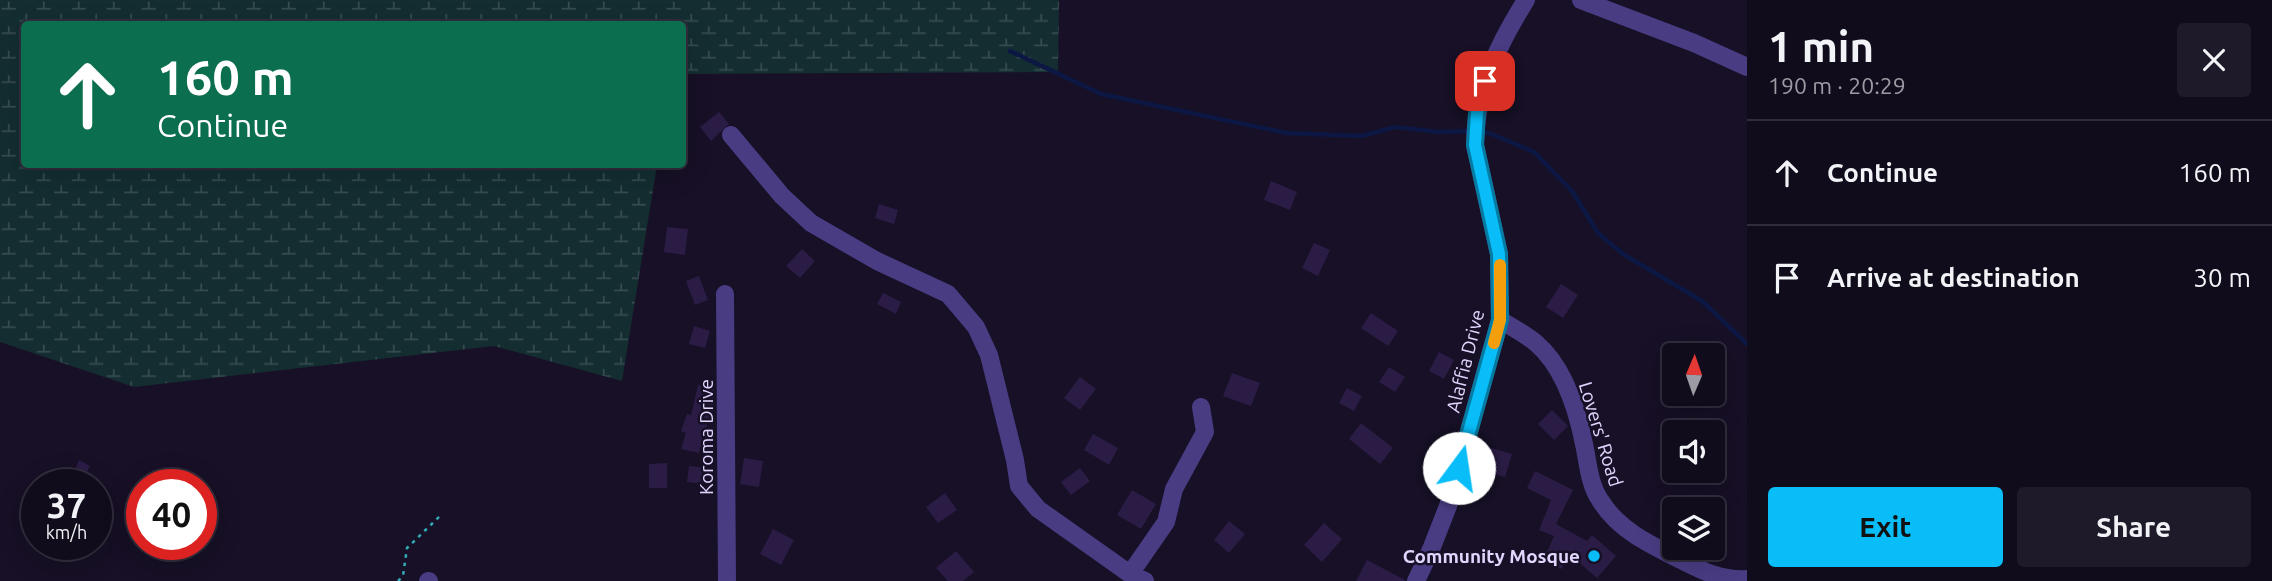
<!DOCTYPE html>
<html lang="en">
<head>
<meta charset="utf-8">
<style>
  body { margin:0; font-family:Ubuntu,sans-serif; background:#1e1a29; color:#f1f3f6; height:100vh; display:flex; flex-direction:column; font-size:26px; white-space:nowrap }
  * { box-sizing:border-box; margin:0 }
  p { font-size:23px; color:#9c9ba3 }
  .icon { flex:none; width:38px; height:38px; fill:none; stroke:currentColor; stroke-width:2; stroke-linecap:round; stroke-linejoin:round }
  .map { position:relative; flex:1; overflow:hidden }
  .panel { display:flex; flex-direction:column; background:#110c1c; width:525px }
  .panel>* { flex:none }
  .banner { position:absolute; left:21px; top:21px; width:665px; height:147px; border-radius:7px; box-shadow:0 7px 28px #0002,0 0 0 2px #302c3b; background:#0b6e4f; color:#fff; overflow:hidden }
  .needle { width:46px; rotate:2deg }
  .buttons { position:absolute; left:1662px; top:343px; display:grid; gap:14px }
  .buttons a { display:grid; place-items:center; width:63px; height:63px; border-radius:7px; background:#110c1c; box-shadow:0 7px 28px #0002,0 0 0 2px #302c3b; font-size:35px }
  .speed { position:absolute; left:21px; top:469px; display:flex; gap:14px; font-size:35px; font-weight:700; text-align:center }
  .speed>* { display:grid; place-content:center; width:91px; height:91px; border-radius:50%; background:#110c1c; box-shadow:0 7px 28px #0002,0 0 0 2px #302c3b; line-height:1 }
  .speed small { font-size:18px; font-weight:400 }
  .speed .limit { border:10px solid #d22; background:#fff; color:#111 }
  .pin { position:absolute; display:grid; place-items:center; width:60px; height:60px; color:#fff; margin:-30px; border-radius:14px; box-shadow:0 4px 10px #0006 }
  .me { position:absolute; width:77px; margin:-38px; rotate:14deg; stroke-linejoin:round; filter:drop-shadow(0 0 5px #0008) }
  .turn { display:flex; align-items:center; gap:24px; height:147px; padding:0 21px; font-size:32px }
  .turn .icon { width:91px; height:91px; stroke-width:2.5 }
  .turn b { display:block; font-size:49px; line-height:60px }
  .round { display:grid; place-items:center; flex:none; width:74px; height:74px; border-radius:7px; background:#1e1a29 }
  .head { display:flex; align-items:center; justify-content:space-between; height:119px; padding:0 21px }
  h1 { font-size:42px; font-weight:700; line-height:52px }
  .action { display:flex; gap:14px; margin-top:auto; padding:14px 21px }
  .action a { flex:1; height:80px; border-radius:7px; background:#08bdf8; color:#111; font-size:28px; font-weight:700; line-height:80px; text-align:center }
  .action a+a { background:#1e1a29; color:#f1f3f6 }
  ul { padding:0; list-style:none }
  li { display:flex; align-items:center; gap:21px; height:105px; padding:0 21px; border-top:2px solid #302c3b }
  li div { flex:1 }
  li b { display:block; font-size:26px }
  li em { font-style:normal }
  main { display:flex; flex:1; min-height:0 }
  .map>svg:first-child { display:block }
  .wetland { fill:url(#wetland-marsh) }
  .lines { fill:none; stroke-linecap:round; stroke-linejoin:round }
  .stream { stroke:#0c1843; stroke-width:4.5 }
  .building { fill:#2b1c46 }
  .path { stroke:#33aab5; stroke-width:2.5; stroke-dasharray:3.5 5; stroke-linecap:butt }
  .minor { stroke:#493c83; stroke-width:18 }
  .route-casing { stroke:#057ba1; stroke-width:18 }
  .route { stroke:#08bdf8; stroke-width:12 }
  .slow { stroke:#f59e0b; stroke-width:12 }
  .poi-dot { fill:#08bdf8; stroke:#171026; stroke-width:2.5 }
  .labels { text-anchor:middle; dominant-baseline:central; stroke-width:5; stroke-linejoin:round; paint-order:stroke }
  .street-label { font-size:19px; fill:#e0d6fe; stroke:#171026 }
  .poi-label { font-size:19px; font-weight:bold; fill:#e0d6fe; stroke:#171026; text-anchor:end }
</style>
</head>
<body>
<main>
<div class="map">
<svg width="1747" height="581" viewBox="0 0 1747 581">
  <defs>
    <pattern id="wetland-marsh" width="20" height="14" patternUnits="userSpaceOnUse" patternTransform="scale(1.75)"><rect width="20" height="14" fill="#132d30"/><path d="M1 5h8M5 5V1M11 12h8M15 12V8" fill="none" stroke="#354b4f"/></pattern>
  </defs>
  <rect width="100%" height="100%" fill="#171026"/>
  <path class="wetland" d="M 0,0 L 1059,0 L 1058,72 L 683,74 L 682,24 L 24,24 L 24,164 L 657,165 L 622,381 L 494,346 L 134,387 L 0,342 Z"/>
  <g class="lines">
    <path class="stream" d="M 1010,51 L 1101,94 L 1286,133 L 1362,136 L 1395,127 L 1438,132 L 1471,131
      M 1479,132 L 1489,133 L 1534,152 L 1572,191 L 1598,233 L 1623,254 L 1702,301 L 1747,344"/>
  </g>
  <path class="building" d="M 719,112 L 729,124 L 711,141 L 700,127 Z
    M 1271,181 L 1297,192 L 1290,210 L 1264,200 Z
    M 879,204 L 898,210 L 894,224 L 875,218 Z
    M 667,227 L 688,229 L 685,255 L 664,252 Z
    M 1314,243 L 1330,250 L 1318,276 L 1302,268 Z
    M 802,249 L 815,261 L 800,278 L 786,266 Z
    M 699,276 L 708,300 L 695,305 L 686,281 Z
    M 1561,284 L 1578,295 L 1563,318 L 1546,307 Z
    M 883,293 L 901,302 L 896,314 L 877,304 Z
    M 1371,313 L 1398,331 L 1388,346 L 1361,328 Z
    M 694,326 L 710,331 L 705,348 L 689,344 Z
    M 1439,352 L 1454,360 L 1444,379 L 1429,371 Z
    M 1389,367 L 1405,377 L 1395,392 L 1379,382 Z
    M 1232,373 L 1260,383 L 1251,406 L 1223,396 Z
    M 1080,377 L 1096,389 L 1080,410 L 1064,398 Z
    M 698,385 L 714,389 L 714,402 L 699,453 L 681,449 L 686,433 L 681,431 L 687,414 L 691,415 Z
    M 1347,388 L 1362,396 L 1354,411 L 1339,403 Z
    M 1552,410 L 1568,426 L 1554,440 L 1538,424 Z
    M 1361,423 L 1393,448 L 1380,464 L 1349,439 Z
    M 1093,434 L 1118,448 L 1109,465 L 1084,450 Z
    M 1485,446 L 1512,454 L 1505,477 L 1478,470 Z
    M 744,458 L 763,461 L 759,487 L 740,484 Z
    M 79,460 L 90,466 L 80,485 L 69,485 Z
    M 667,463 L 667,488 L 649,488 L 649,464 Z
    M 689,466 L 706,468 L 705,484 L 687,482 Z
    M 1080,468 L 1090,481 L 1071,495 L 1061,482 Z
    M 1535,471 L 1573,490 L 1556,524 L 1587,541 L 1592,535 L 1616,556 L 1597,578 L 1568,553 L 1562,569 L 1543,561 L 1554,536 L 1539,530 L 1551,500 L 1527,488 Z
    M 1132,490 L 1156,504 L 1141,529 L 1117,515 Z
    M 945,493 L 957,510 L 938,523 L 926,507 Z
    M 1229,521 L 1245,534 L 1229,553 L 1214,540 Z
    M 1324,523 L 1342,539 L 1322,562 L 1304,545 Z
    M 773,529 L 794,540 L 781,565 L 760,554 Z
    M 956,551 L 974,572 L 963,581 L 948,581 L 936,568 Z
    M 1367,560 L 1405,580 L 1405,581 L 1356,581 Z"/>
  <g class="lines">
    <path class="path" d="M 398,581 L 403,576 L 407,548 L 441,515"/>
    <path class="minor" d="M 1581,0 L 1694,43 L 1747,67
      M 731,135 L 782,196 L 811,223 L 877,261 L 948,294 L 976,327 L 989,355 L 1015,460 L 1019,486 L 1038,509 L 1130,574 L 1145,581
      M 725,294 L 727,581
      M 1500,320 C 1512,327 1525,334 1536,343 C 1564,367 1577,409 1584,444 C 1588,462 1589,484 1600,500 C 1618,530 1651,545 1681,560 C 1702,571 1723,581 1747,579
      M 1130,574 L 1166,522 L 1174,489 L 1205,432 L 1201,407
      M 428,581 L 429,581
      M 1416,581 L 1432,547 L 1448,506 L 1500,320 L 1499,254 L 1475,145 C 1475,91 1498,45 1526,0"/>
  </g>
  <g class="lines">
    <defs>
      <path id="route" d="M 1459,468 L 1500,320 L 1499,254 L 1475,145 L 1477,113 L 1485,81"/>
    </defs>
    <use href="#route" class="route-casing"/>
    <use href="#route" class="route"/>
    <path class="slow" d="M 1494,343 L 1500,320 L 1500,265"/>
  </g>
  <circle class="poi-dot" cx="1594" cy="556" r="7"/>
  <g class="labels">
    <g class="street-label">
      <text transform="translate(1465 361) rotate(-76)">Alaffia Drive</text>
      <text transform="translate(1601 434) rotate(73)">Lovers' Road</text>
      <text transform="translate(706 437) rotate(-90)">Koroma Drive</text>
    </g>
    <g class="poi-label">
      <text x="1580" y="556">Community Mosque</text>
    </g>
  </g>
</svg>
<div class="buttons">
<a><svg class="needle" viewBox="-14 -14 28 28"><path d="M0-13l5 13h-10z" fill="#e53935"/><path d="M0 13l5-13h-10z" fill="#9c9ba3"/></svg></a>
<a><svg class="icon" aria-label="sound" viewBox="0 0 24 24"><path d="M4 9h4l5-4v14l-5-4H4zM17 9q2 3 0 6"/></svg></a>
<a><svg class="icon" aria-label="layers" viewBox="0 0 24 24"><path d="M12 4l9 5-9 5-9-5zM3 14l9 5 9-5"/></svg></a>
</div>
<div class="speed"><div>37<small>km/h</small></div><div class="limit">40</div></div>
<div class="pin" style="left:1485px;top:81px;background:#d93025"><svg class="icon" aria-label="arrive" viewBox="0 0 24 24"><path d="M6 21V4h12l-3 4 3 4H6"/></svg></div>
<svg class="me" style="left:1459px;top:468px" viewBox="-20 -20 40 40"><circle r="19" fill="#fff"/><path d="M0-13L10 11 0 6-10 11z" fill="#08bdf8"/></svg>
<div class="banner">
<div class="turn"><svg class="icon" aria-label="ahead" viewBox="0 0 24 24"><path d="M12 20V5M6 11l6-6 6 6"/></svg><div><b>160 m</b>Continue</div></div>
</div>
</div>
<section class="panel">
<div class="head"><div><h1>1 min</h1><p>190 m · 20:29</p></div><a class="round"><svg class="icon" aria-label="close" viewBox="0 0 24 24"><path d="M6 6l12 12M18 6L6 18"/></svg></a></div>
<ul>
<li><svg class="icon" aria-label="ahead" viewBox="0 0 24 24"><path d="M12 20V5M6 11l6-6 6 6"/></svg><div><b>Continue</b></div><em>160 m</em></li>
<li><svg class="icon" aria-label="arrive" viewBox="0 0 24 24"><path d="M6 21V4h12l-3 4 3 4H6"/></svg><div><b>Arrive at destination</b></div><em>30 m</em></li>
</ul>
<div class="action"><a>Exit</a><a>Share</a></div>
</section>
</main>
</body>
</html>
